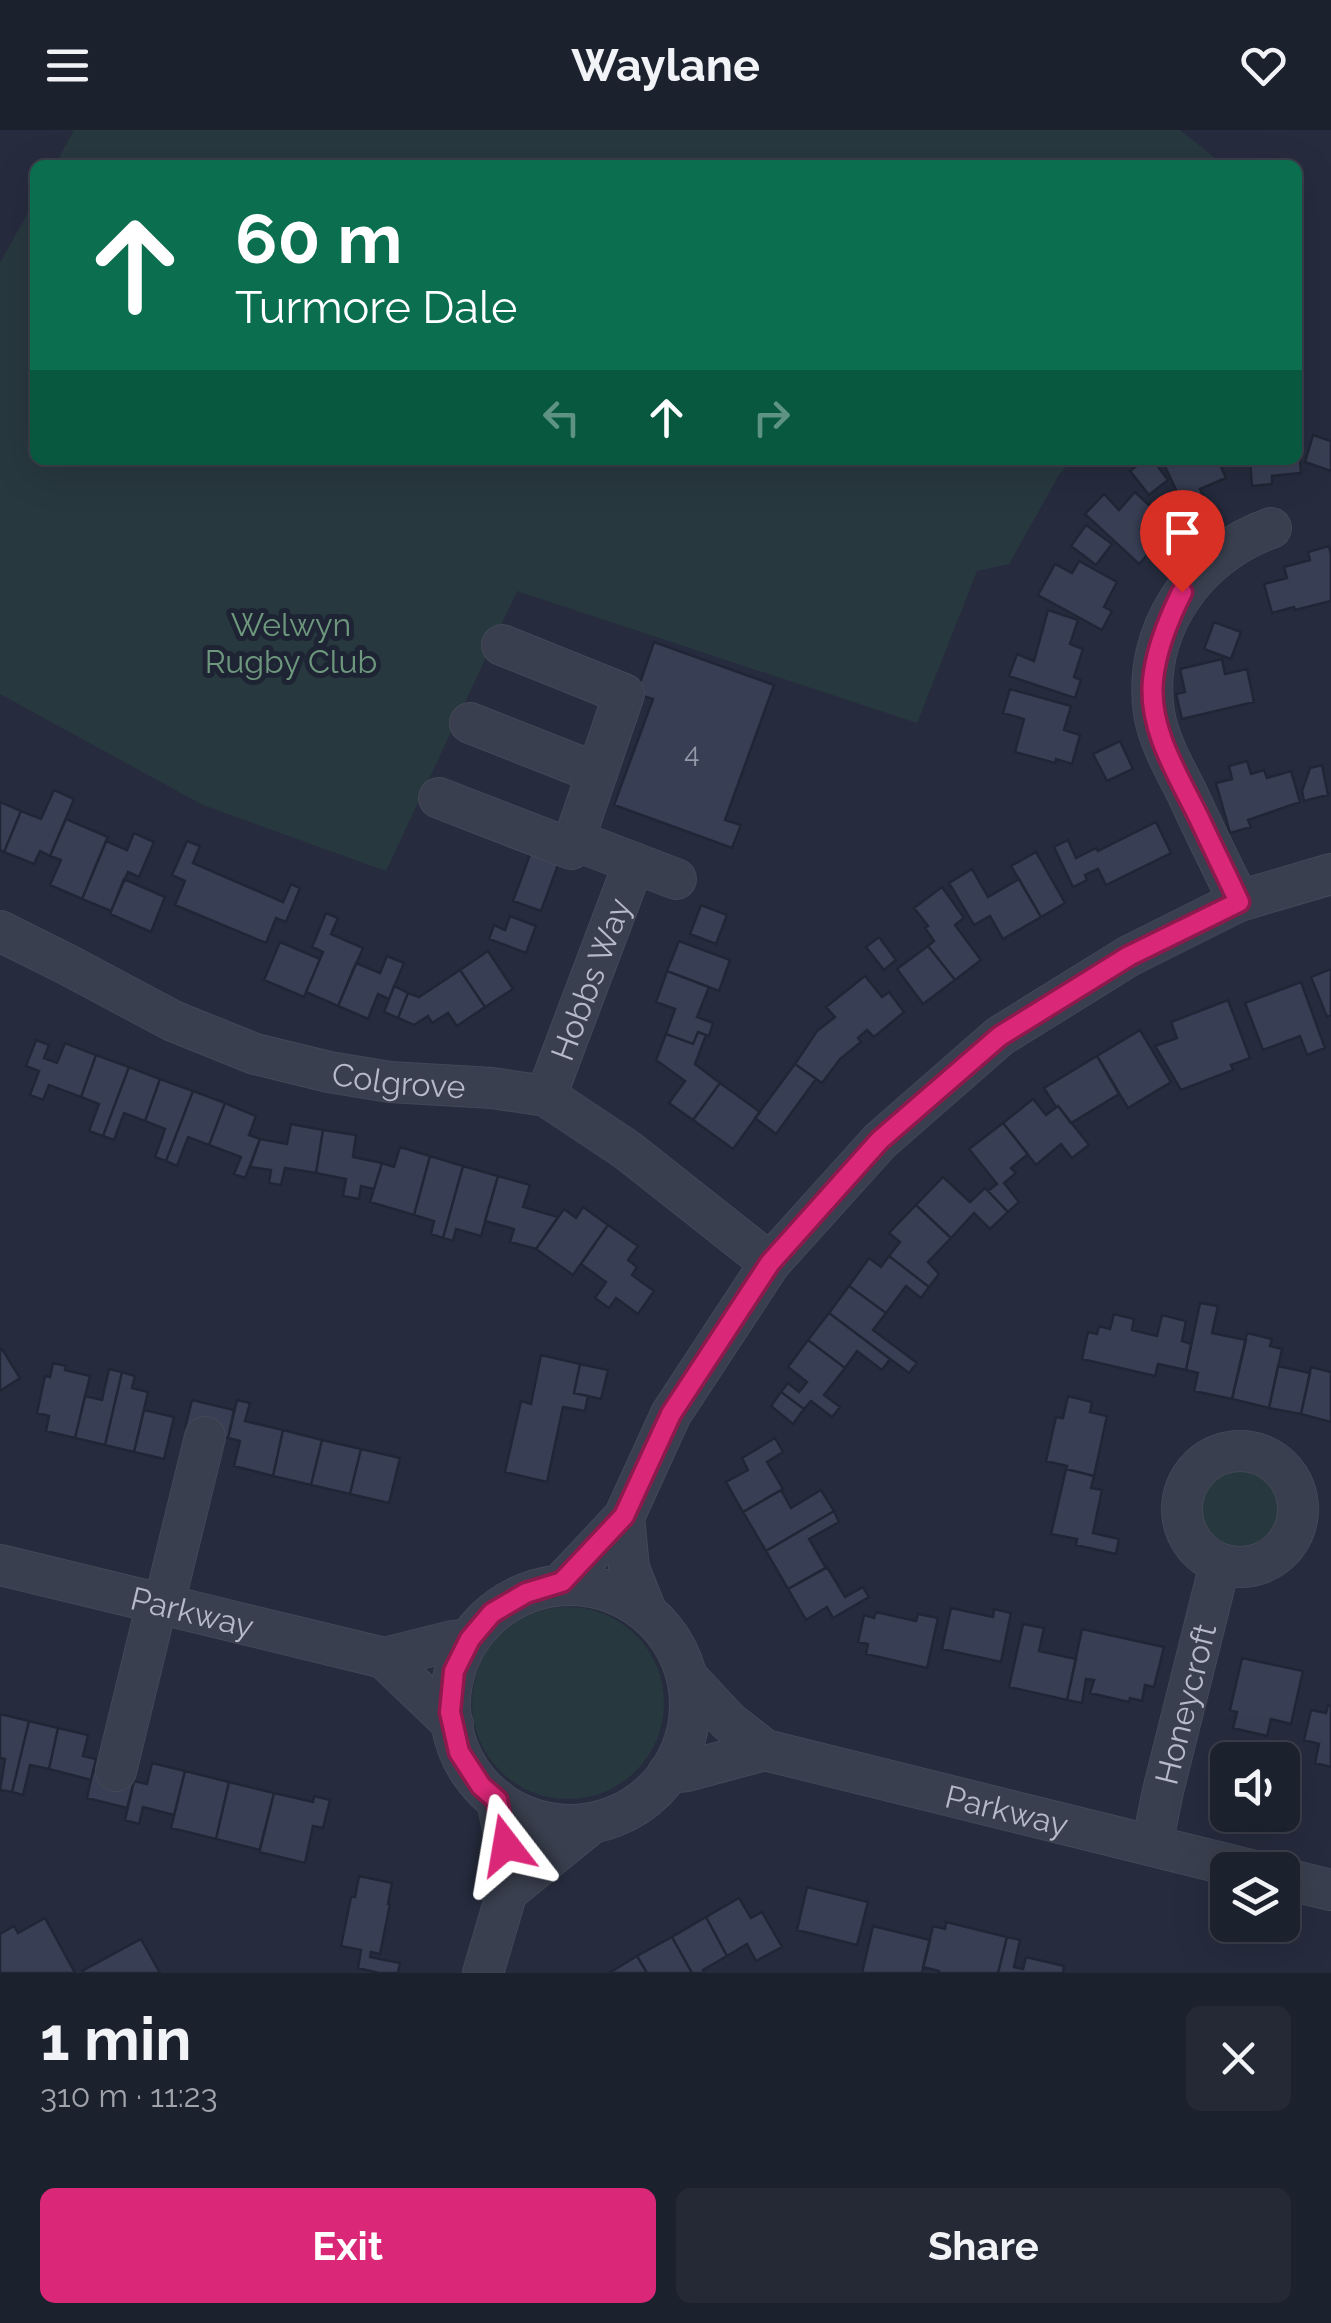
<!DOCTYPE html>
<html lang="en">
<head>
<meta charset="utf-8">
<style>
  body { margin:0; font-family:Raleway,sans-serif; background:#252936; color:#f1f3f6; height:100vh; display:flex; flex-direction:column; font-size:38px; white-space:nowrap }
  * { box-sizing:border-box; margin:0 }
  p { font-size:32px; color:#a0a3aa }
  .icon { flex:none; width:55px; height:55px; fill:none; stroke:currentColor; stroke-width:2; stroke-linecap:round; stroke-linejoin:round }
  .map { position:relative; height:1843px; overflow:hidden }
  .side { display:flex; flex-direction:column; background:#1c212e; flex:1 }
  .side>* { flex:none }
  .hud { position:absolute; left:30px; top:30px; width:1272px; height:305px; border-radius:15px; box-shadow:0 10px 40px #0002,0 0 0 2px #3a3e4a; background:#0b6e4f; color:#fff; overflow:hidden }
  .fabs { position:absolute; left:1210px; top:1612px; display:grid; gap:20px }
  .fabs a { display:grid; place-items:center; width:90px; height:90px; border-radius:15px; background:#1c212e; box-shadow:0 10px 40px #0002,0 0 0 2px #3a3e4a; font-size:50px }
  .pin { position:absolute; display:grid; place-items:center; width:85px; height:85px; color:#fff; margin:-102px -42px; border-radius:50% 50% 50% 0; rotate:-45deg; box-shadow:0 0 10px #0007 }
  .pin .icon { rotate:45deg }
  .me { position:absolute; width:110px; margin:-55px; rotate:346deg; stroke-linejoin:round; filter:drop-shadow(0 0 8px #0008) }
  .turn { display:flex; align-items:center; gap:35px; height:210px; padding:0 40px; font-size:45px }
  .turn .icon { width:130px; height:130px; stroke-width:2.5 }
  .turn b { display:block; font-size:70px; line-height:85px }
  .lanes { display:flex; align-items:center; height:95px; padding:0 40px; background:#0003; justify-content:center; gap:50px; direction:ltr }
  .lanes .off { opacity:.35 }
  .round { display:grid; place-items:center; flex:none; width:105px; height:105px; border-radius:15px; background:#252936 }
  .overview { display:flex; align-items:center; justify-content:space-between; height:170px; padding:0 40px }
  h1 { font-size:60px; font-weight:700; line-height:75px }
  .action { display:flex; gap:20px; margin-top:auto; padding:20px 40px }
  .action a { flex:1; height:115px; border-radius:15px; background:#db2777; color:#fff; font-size:40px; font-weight:700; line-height:115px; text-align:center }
  .action a+a { background:#252936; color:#f1f3f6 }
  header { display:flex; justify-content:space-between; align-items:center; height:130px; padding:0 40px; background:#1c212e; font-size:45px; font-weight:700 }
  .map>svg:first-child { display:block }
  .green { fill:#28383f }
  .building { fill:#383f54; stroke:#202635; stroke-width:2.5 }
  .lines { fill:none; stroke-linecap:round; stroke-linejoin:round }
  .minor-casing { stroke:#434857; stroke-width:42 }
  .minor { stroke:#393f4e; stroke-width:40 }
  .route-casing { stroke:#8e194d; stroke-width:25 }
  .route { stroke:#db2777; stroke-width:18 }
  .labels { text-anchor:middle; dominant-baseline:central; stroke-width:10; stroke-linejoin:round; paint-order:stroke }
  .number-label { font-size:28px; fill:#9499aa }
  .park-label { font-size:32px; fill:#6e987e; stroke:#1e2433 }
  .street-label { font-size:32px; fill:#b6bac9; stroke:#1e2433 }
</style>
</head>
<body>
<header><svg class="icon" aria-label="menu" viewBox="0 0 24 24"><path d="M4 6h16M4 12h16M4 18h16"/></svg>Waylane<svg class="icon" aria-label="heart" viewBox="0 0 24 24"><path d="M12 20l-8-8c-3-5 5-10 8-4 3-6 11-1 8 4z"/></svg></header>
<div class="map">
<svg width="1331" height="1843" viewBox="0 0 1331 1843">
  <rect width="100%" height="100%" fill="#262c3e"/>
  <path class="green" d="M 74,0 L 1180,0 L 1224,35 L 55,35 Z
    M 35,70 L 35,330 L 1073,330 L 1060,343 L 1009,434 L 977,441 L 917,593 L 517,461 L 386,741 L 203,675 L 0,564 L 0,133 Z
    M1191 1380a48 48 0 1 1 96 0a48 48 0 1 1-96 0Z
    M472 1573a96 96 0 1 1 192 0a96 96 0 1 1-192 0Z"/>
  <path class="building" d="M 1298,300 L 1301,343 L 1272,346 L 1272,354 L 1252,356 L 1250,330 L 1298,330 Z
    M 1313,305 L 1331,311 L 1331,341 L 1305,332 Z
    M 1144,330 L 1153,330 L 1168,350 L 1149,365 L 1130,341 Z
    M 1162,330 L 1218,330 L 1226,348 L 1200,359 L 1204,368 L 1184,377 Z
    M 1135,362 L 1167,392 L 1151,410 L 1156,415 L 1139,434 L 1085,384 L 1104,364 L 1119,380 Z
    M 1086,395 L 1112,414 L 1096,435 L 1071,416 Z
    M 1329,416 L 1331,425 L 1331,471 L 1295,480 L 1294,477 L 1272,483 L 1264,454 L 1287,448 L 1284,437 L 1310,430 L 1308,422 Z
    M 1079,431 L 1117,452 L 1104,477 L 1112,481 L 1102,500 L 1038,465 L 1055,434 L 1072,443 Z
    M 1048,480 L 1078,490 L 1070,514 L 1083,519 L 1074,547 L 1081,550 L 1075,568 L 1009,546 L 1017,524 L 1034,531 Z
    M 1214,492 L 1241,502 L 1231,529 L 1204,519 Z
    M 654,512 L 774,555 L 725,690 L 741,695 L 732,718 L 614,675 L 653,569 L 636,564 Z
    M 1222,529 L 1225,544 L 1247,539 L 1254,572 L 1182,589 L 1176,564 L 1185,562 L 1180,539 Z
    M 1010,559 L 1071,576 L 1064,600 L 1080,605 L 1072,634 L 1056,629 L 1055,633 L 1015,622 L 1024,589 L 1003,583 Z
    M 1120,611 L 1133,639 L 1107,651 L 1093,624 Z
    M 1247,631 L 1251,644 L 1264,640 L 1267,648 L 1291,641 L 1300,672 L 1248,690 L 1251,697 L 1230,703 L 1216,653 L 1232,649 L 1229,636 Z
    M 1322,635 L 1328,665 L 1304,671 L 1302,661 L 1310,638 Z
    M 54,660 L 74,669 L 50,726 L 40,721 L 34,734 L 4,722 L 21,681 L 41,689 Z
    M 0,672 L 21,681 L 4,722 L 0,720 Z
    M 66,689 L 108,707 L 82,769 L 50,755 L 61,730 L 50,726 Z
    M 1156,692 L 1171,723 L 1106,755 L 1098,739 L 1085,745 L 1087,750 L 1073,757 L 1054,717 L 1068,710 L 1076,728 L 1096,718 L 1098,721 Z
    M 134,703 L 154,712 L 139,747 L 128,742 L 111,781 L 82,769 L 106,711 L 127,720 Z
    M 187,711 L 200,716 L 193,733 L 283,772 L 291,754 L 300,758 L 286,792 L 276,788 L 266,813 L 175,775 L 185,751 L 172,745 Z
    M 533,716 L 561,727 L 541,781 L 513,771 Z
    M 1036,722 L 1065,773 L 1041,787 L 1011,736 Z
    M 972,739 L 988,767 L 1019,749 L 1041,787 L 1003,809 L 990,786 L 974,795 L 949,753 Z
    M 124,749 L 165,767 L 151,802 L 110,784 Z
    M 942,757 L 964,788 L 955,795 L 981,830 L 955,850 L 928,816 L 934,811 L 925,798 L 928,796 L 914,778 Z
    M 701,775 L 727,785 L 716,814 L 690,804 Z
    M 326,783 L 338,788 L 331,804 L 363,818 L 338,876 L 306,862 L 323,822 L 312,817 Z
    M 510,786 L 536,796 L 526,823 L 489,809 L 494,795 L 505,800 Z
    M 879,807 L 896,830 L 884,840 L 866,817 Z
    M 679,811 L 730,830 L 719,861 L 667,841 Z
    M 280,812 L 320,829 L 304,867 L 264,850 Z
    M 928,816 L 955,850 L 923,874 L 897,839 Z
    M 488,821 L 513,859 L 485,877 L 460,840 Z
    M 387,826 L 404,833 L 389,869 L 378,864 L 368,889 L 338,876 L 356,833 L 380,843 Z
    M 1331,839 L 1331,885 L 1327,887 L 1311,847 Z
    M 460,840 L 485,877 L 457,896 L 448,883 L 432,893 L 428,886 L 414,895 L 398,888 L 408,863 L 419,867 Z
    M 667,841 L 709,857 L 697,887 L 713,893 L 709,906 L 698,902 L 693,914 L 666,904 L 675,879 L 656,872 Z
    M 865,846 L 882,867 L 889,862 L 904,882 L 874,907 L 867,900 L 858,908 L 861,912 L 840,929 L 822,953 L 795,934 L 817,901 L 835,887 L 826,877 Z
    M 1301,852 L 1325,918 L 1307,925 L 1300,906 L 1263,920 L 1245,873 Z
    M 394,856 L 408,863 L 398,888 L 384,882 Z
    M 1228,870 L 1250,928 L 1231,935 L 1233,940 L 1181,960 L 1155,916 L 1177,908 L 1171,892 Z
    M 1140,900 L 1171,952 L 1128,978 L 1097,926 Z
    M 698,902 L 706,905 L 695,934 L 720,953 L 693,990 L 669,973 L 685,951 L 656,930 L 666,904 L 693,914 Z
    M 36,910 L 49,915 L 44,928 L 57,933 L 65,913 L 96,925 L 81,967 L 49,955 L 43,970 L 30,965 L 39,941 L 26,936 Z
    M 96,925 L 129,937 L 103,1006 L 89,1001 L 99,974 L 81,967 Z
    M 1097,926 L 1119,964 L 1071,993 L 1058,976 L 1056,977 L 1044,958 Z
    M 795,934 L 816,949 L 776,1004 L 755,988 Z
    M 129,937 L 160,949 L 145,991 L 124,983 L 114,1010 L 103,1006 Z
    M 160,949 L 193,961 L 166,1031 L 155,1027 L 165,999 L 145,991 Z
    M 720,953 L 760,982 L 733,1019 L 693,990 Z
    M 193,961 L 225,973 L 209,1015 L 188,1007 L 177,1036 L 166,1031 Z
    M 1033,969 L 1046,985 L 1058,976 L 1089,1015 L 1072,1028 L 1061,1014 L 1036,1035 L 1003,993 Z
    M 225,973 L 256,986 L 249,1005 L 260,1009 L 245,1048 L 234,1044 L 241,1027 L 209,1015 Z
    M 1003,993 L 1028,1024 L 1011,1038 L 1016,1043 L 1004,1053 L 1019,1072 L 1008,1082 L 988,1061 L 997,1054 L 969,1019 Z
    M 291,994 L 323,1000 L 316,1043 L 285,1038 L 281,1055 L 269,1053 L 271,1040 L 250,1037 L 260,1009 L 287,1014 Z
    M 323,1000 L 356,1005 L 353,1027 L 382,1033 L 374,1059 L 361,1056 L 359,1069 L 343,1066 L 346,1049 L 316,1043 Z
    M 400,1017 L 430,1026 L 414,1085 L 370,1072 L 382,1033 L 394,1037 Z
    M 430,1026 L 463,1036 L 443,1108 L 431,1104 L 434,1091 L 414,1085 Z
    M 463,1036 L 498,1046 L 481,1106 L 456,1099 L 453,1111 L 443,1108 Z
    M 498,1046 L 530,1055 L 523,1077 L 558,1087 L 536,1119 L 510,1112 L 514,1099 L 485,1091 Z
    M 943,1047 L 970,1072 L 985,1058 L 1008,1082 L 990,1099 L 974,1083 L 951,1108 L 916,1075 Z
    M 916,1075 L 951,1108 L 928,1132 L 939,1144 L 929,1157 L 889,1126 L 900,1112 L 889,1103 Z
    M 583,1077 L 608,1095 L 573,1145 L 536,1119 L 564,1079 L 576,1088 Z
    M 608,1095 L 638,1116 L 628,1130 L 637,1137 L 632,1145 L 654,1161 L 638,1184 L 616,1168 L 609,1178 L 595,1168 L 606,1152 L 581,1134 Z
    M 889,1126 L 929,1157 L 921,1168 L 906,1156 L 886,1183 L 849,1156 L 869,1128 L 881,1137 Z
    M 849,1156 L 886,1183 L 873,1200 L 917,1233 L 909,1243 L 829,1183 Z
    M 1200,1173 L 1218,1176 L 1212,1203 L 1246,1210 L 1232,1269 L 1194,1261 L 1198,1243 L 1186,1240 Z
    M 829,1183 L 890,1229 L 882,1240 L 857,1221 L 845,1238 L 808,1210 Z
    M 1114,1184 L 1134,1189 L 1132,1200 L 1157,1206 L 1162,1185 L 1186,1191 L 1182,1211 L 1191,1214 L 1186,1240 L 1158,1234 L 1155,1246 L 1082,1229 L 1088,1202 L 1097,1204 L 1099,1196 L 1110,1199 Z
    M 1247,1203 L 1272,1209 L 1270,1216 L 1282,1219 L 1269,1278 L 1232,1269 Z
    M 808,1210 L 845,1238 L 824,1265 L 840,1277 L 832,1287 L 811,1271 L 804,1279 L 781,1262 L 788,1253 L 799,1262 L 807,1252 L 788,1237 Z
    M 0,1219 L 2,1219 L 20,1248 L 0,1261 Z
    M 541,1225 L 580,1234 L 574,1263 L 588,1266 L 585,1281 L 563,1277 L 547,1352 L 505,1342 L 521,1271 L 531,1274 Z
    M 53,1233 L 66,1236 L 65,1240 L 90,1246 L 75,1308 L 46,1301 L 49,1286 L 37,1283 L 45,1246 L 50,1247 Z
    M 580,1234 L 608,1240 L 601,1269 L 574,1263 Z
    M 1278,1236 L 1310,1243 L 1301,1284 L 1269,1278 Z
    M 1311,1237 L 1331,1242 L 1331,1292 L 1301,1284 Z
    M 109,1239 L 122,1242 L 105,1315 L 75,1308 L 85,1266 L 102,1270 Z
    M 122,1242 L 135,1246 L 132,1258 L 148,1262 L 134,1322 L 105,1315 Z
    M 781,1262 L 804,1279 L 793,1294 L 771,1276 Z
    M 1068,1266 L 1092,1272 L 1090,1282 L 1107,1286 L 1094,1346 L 1066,1339 L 1067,1336 L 1046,1331 L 1056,1287 L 1063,1288 Z
    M 192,1270 L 234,1280 L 228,1308 L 185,1298 Z
    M 237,1270 L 250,1273 L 245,1291 L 283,1300 L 273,1346 L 234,1336 L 240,1311 L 228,1308 Z
    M 144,1280 L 174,1287 L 164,1329 L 134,1322 Z
    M 283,1300 L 322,1310 L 311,1355 L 273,1346 Z
    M 775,1308 L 783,1322 L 767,1332 L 783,1359 L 743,1382 L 726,1352 L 748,1340 L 742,1328 Z
    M 322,1310 L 361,1319 L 350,1364 L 311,1355 Z
    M 361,1319 L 400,1328 L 389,1373 L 350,1364 Z
    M 1066,1339 L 1094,1346 L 1091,1358 L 1102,1360 L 1093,1403 L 1119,1409 L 1116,1424 L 1076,1415 L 1077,1409 L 1051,1404 Z
    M 781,1360 L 791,1378 L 821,1360 L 834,1381 L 766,1421 L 743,1382 Z
    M 834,1381 L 839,1392 L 809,1409 L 826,1438 L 788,1459 L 766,1421 Z
    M 827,1437 L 845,1467 L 863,1457 L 869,1467 L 833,1488 L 827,1477 L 806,1490 L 788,1459 Z
    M 951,1478 L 993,1487 L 994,1479 L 1011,1483 L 1001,1532 L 942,1519 Z
    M 876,1482 L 916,1491 L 918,1484 L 938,1488 L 927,1538 L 866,1524 L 868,1514 L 858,1512 L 864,1485 L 874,1488 Z
    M 1023,1494 L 1044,1498 L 1039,1521 L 1076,1529 L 1067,1570 L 1009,1557 Z
    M 1082,1499 L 1164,1517 L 1154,1557 L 1145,1555 L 1142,1571 L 1130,1568 L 1129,1572 L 1090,1563 L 1094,1550 L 1086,1549 L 1082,1573 L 1067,1570 Z
    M 1242,1528 L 1303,1541 L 1291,1594 L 1271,1589 L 1267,1606 L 1233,1598 L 1237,1582 L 1230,1580 Z
    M 1328,1575 L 1331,1576 L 1331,1637 L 1315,1633 L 1319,1614 L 1304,1610 L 1311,1580 L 1326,1583 Z
    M 0,1584 L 29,1591 L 12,1662 L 0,1660 L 5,1629 L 0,1628 Z
    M 29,1591 L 58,1598 L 49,1639 L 30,1635 L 23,1665 L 12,1662 Z
    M 58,1598 L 88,1605 L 83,1626 L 96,1629 L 91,1650 L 49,1639 Z
    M 152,1633 L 185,1641 L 174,1685 L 143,1677 L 139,1694 L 125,1690 L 134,1651 L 147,1654 Z
    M 93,1641 L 134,1651 L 127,1678 L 87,1668 Z
    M 185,1641 L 229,1652 L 216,1709 L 171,1698 Z
    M 229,1652 L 274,1663 L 260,1720 L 216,1709 Z
    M 274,1663 L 313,1672 L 314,1666 L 330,1670 L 323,1698 L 313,1696 L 305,1733 L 259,1722 Z
    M 359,1746 L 392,1753 L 388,1774 L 390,1774 L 380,1824 L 371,1822 L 370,1827 L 400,1833 L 398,1843 L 379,1843 L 358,1838 L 361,1820 L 341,1816 L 351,1767 L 355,1767 Z
    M 807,1757 L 868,1772 L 857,1815 L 797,1800 Z
    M 739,1768 L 751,1788 L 762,1782 L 782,1817 L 756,1831 L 747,1814 L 727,1826 L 706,1787 Z
    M 706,1787 L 727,1826 L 703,1840 L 705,1843 L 692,1843 L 672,1807 Z
    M 45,1788 L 75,1843 L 0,1843 L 0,1804 L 14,1796 L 18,1803 Z
    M 946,1792 L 1007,1807 L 998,1843 L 939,1843 L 939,1841 L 923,1837 L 933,1796 L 945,1799 Z
    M 873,1796 L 930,1810 L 922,1843 L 862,1843 Z
    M 672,1807 L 692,1843 L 647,1843 L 637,1826 Z
    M 1007,1807 L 1020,1810 L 1014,1837 L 1023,1839 L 1026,1827 L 1064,1836 L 1063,1843 L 998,1843 Z
    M 141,1809 L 160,1843 L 84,1843 L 82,1841 Z
    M 637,1826 L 647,1843 L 609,1843 Z"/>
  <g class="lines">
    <defs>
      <g id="minor">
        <path d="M 470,593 L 597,643"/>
        <path d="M 439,668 L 571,719 L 624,564 L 502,515"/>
        <path d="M 574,710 L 676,749"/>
        <path d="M 1239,771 C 1221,735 1203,698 1186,661 C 1173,636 1159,611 1154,583 C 1142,501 1194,425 1271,398"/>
        <path id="s1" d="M 0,801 L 68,835 L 173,891 L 255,924 L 329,942 L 390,952 L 492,958 L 546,966 L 627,1020 L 770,1133"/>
        <path id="s2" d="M 546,966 L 634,733"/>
        <circle cx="1240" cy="1379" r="58"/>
        <path d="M 624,1387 L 629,1438 L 646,1481"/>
        <path id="s3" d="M 0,1435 L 384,1528 L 452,1511 L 470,1509"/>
        <path d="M 562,1453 L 624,1387 L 671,1284 L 770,1133 L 880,1011 L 1000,906 L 1129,826 L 1239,771 L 1331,744"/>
        <circle cx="570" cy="1575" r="120"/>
        <path d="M 164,1474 L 205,1307"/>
        <path d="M 384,1528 L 453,1594"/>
        <path id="s4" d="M 688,1548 L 729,1592 L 765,1620 L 1250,1740"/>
        <path d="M 116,1641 L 157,1473"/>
        <path d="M 668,1643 L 687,1641 L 765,1620"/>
        <path id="s5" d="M 1152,1715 L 1163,1661 L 1220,1434"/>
        <path d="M 1282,1748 L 1331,1760"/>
        <path d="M 507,1762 L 591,1694"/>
        <path d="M 483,1843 L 507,1762 L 506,1715 L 497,1670"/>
      </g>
    </defs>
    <use href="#minor" class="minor-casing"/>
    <use href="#minor" class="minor"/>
  </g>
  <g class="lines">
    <defs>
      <path id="route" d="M 506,1715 L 497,1670 L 481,1656 L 459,1622 L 450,1582 L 454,1541 L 470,1509 L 492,1483 L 526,1463 L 562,1452 L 624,1386 L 671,1284 L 770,1133 L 880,1010 L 1000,906 L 1129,826 L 1239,772 C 1226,744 1212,716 1199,688 C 1178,645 1148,599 1153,550 C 1156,519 1168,490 1182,462"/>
    </defs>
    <use href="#route" class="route-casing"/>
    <use href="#route" class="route"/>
  </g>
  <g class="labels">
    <g class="number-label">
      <text x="692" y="622">4</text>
    </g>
    <g class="park-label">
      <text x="291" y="494">Welwyn<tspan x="291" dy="37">Rugby Club</tspan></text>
    </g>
    <g class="street-label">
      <text stroke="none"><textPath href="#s2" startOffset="125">Hobbs Way</textPath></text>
      <text stroke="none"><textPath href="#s1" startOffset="430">Colgrove</textPath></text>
      <text stroke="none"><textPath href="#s3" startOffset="198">Parkway</textPath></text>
      <text stroke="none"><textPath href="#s5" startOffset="145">Honeycroft</textPath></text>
      <text stroke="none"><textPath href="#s4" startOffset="355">Parkway</textPath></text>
    </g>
  </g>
</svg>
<div class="fabs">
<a><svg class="icon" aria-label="sound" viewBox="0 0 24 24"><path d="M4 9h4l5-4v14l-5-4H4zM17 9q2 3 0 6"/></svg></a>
<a><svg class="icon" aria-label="layers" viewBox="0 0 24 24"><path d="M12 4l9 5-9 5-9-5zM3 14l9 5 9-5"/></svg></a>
</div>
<div class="pin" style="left:1182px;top:462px;background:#d93025"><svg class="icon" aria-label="arrive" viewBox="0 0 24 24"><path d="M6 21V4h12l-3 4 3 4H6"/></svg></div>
<svg class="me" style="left:506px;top:1715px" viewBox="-20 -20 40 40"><path d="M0-17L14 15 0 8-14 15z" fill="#db2777" stroke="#fff" stroke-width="4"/></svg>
<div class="hud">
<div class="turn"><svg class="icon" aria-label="ahead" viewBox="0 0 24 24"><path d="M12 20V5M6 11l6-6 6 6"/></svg><div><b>60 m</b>Turmore Dale</div></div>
<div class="lanes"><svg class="icon off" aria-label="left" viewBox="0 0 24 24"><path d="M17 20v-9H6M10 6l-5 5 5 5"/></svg><svg class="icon" aria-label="ahead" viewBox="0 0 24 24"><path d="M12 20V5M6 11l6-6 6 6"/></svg><svg class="icon off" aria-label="right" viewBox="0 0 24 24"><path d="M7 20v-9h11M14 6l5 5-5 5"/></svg></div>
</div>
</div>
<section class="side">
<div class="overview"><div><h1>1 min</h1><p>310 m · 11:23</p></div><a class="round"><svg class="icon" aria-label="close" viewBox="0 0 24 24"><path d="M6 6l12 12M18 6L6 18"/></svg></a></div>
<div class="action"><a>Exit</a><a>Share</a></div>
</section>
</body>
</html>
